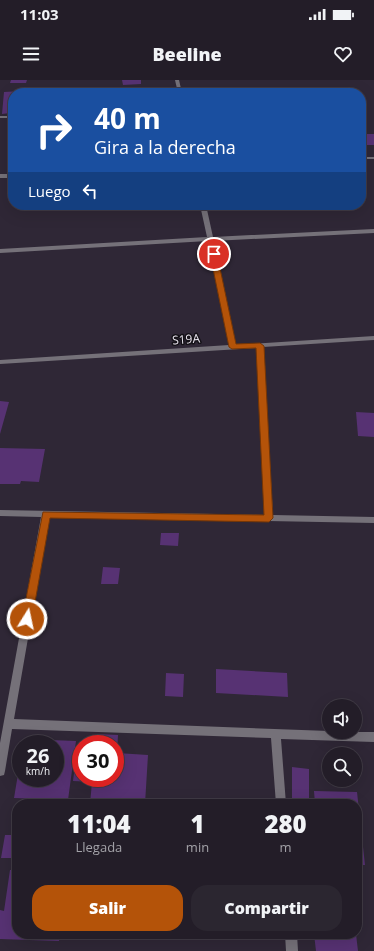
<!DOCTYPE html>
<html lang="es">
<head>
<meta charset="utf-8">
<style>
  body { margin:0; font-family:"Open Sans",sans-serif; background:#2b2630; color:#f1f3f6; height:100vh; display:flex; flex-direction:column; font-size:15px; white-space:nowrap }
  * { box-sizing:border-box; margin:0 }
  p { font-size:13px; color:#a3a2a8 }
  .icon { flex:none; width:22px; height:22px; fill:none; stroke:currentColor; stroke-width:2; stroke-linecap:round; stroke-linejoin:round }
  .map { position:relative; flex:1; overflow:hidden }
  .side { position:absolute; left:12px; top:719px; width:350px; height:140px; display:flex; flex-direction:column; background:#231d28; border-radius:16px; box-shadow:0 4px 16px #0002,0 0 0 1px #403b45 }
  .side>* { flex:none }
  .top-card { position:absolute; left:8px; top:8px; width:358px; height:122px; border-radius:16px; box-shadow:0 4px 16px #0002,0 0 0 1px #403b45; background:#1a4fa0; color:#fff; overflow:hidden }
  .fabs { position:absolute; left:322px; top:619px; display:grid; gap:8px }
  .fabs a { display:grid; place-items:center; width:40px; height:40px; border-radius:50%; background:#231d28; box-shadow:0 4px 16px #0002,0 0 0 1px #403b45; font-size:20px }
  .speed { position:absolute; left:12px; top:655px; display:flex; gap:8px; font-size:20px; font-weight:700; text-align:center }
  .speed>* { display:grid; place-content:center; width:52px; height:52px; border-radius:50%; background:#231d28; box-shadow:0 4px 16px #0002,0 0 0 1px #403b45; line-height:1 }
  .speed small { font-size:10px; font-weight:400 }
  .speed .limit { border:6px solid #d22; background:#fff; color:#111 }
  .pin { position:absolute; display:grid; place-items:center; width:34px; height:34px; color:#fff; margin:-17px; border:2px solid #fff; border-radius:50%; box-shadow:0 1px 4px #0007 }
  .me { position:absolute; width:44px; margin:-22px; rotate:10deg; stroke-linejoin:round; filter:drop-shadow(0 0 3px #0008) }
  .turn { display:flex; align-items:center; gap:14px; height:84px; padding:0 20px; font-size:18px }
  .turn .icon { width:52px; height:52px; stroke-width:2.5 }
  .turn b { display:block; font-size:28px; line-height:34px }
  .then { display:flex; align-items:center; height:38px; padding:0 20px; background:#0003; gap:8px; font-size:15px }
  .eta { display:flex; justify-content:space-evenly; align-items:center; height:68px; text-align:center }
  .eta b { font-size:24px; font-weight:800; line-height:28px }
  .action { display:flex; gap:8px; margin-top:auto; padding:8px 20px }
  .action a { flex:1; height:46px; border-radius:16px; background:#b45309; color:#fff; font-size:16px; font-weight:800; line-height:46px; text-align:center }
  .action a+a { background:#2b2630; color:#f1f3f6 }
  .status { display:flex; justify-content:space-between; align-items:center; height:28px; padding:0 20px; background:#231d28; direction:ltr }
  .status svg { height:11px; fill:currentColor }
  header { display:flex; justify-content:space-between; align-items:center; height:52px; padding:0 20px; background:#231d28; font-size:18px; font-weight:800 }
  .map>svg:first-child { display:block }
  .building { fill:#573273 }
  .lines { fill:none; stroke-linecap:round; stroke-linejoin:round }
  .street { fill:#757179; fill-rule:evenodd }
  .route { fill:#b45309; stroke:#753606 }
  .labels { text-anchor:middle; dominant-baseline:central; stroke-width:3; stroke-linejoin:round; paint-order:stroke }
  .street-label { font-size:12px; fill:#eae5ef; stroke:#151218 }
</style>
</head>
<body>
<div class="status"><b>11:03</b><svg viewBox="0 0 49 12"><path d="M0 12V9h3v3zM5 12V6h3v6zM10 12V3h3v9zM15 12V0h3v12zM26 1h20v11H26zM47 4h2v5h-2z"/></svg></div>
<header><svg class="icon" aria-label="menu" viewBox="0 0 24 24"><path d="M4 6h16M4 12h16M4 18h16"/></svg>Beeline<svg class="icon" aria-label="heart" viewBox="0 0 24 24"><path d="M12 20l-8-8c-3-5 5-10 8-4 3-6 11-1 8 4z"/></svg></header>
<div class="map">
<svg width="374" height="871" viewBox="0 0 374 871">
  <rect width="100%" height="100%" fill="#2f2736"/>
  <path class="building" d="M 11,0 L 27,0 L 26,3 L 10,3 Z
    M 122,0 L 141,0 L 141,4 L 123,5 Z
    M 22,11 L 22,13 L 13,13 L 10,33 L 2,34 L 4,12 Z
    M 361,54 L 374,54 L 374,65 L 367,65 Z
    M 0,321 L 9,322 L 0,354 Z
    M 356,332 L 374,333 L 374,357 L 358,356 Z
    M 0,368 L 45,369 L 39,402 L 21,401 L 20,404 L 0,404 Z
    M 161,453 L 179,453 L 178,466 L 160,465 Z
    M 103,487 L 120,488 L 118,504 L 101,504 Z
    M 216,589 L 287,593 L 288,617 L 216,613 Z
    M 166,593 L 184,594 L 183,617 L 165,616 Z
    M 97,654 L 118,655 L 117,673 L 148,675 L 145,724 L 90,724 L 92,702 L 73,701 L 76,677 L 81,677 L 81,698 L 115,698 L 115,664 L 96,664 Z
    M 24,659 L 76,661 L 68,720 L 14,718 L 20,682 L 21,698 L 55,698 L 55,664 L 23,664 Z
    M 292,687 L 309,689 L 309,721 L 292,719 Z
    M 314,711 L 357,712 L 365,785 L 357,785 L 357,724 L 315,724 Z
    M 5,755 L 17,755 L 17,778 L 1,778 Z
    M 10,790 L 17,790 L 17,854 L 60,854 L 59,861 L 0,859 L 0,830 L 4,831 Z
    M 314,854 L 356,854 L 358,871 L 316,871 Z"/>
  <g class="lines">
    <path class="street" d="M 175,0 L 179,0 L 182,13 L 178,13 Z
      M 0,36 L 13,36 L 13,38 L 0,38 Z
      M 361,77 L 374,77 L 374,79 L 361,79 Z
      M 0,94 L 13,94 L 13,98 L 0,98 Z
      M 200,125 L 206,125 L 213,157 L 374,149 L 374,153 L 213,161 L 236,265 L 374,256 L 374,260 L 263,267 L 273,435 L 374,437 L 374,443 L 49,437 L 14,639 L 329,651 L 329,652 L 374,652 L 374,662 L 281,659 L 286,724 L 276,724 L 271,658 L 12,649 L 5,691 L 4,695 L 0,696 L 0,663 L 41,437 L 0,436 L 0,430 L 265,435 L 257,268 L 0,284 L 0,280 L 229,265 L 208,161 L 0,173 L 0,169 L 207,157 Z
      M 285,854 L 297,854 L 298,871 L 286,871 Z"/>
  </g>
  <path class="route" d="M 214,172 L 217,174 L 236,264 L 260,263 L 264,266 L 273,438 L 269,442 L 50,438 L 32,539 L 31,542 L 27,543 L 24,542 L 22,539 L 43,432 L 264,435 L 256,268 L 232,269 L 229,267 L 210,174 Z"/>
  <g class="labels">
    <g class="street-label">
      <text transform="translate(186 259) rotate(-4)">S19A</text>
    </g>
  </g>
</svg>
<div class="fabs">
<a><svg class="icon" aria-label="sound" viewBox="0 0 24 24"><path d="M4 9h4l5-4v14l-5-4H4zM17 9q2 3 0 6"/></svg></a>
<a><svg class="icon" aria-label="search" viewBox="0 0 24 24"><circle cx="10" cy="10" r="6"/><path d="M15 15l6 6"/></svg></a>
</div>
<div class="speed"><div>26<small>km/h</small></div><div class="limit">30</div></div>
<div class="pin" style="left:214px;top:174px;background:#d93025"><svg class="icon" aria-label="arrive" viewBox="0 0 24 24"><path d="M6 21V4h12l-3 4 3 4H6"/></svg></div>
<svg class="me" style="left:27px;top:539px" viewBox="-20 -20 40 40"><circle r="17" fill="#b45309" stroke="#fff" stroke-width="3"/><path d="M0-11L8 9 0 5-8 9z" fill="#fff"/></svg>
<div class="top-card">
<div class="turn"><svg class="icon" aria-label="right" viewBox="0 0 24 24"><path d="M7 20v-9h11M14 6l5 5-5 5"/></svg><div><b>40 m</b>Gira a la derecha</div></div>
<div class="then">Luego<svg class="icon" aria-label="left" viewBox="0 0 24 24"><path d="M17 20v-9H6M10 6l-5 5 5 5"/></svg></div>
</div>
<section class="side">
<div class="eta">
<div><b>11:04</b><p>Llegada</p></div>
<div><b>1</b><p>min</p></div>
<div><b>280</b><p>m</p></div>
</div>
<div class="action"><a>Salir</a><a>Compartir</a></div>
</section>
</div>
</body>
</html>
